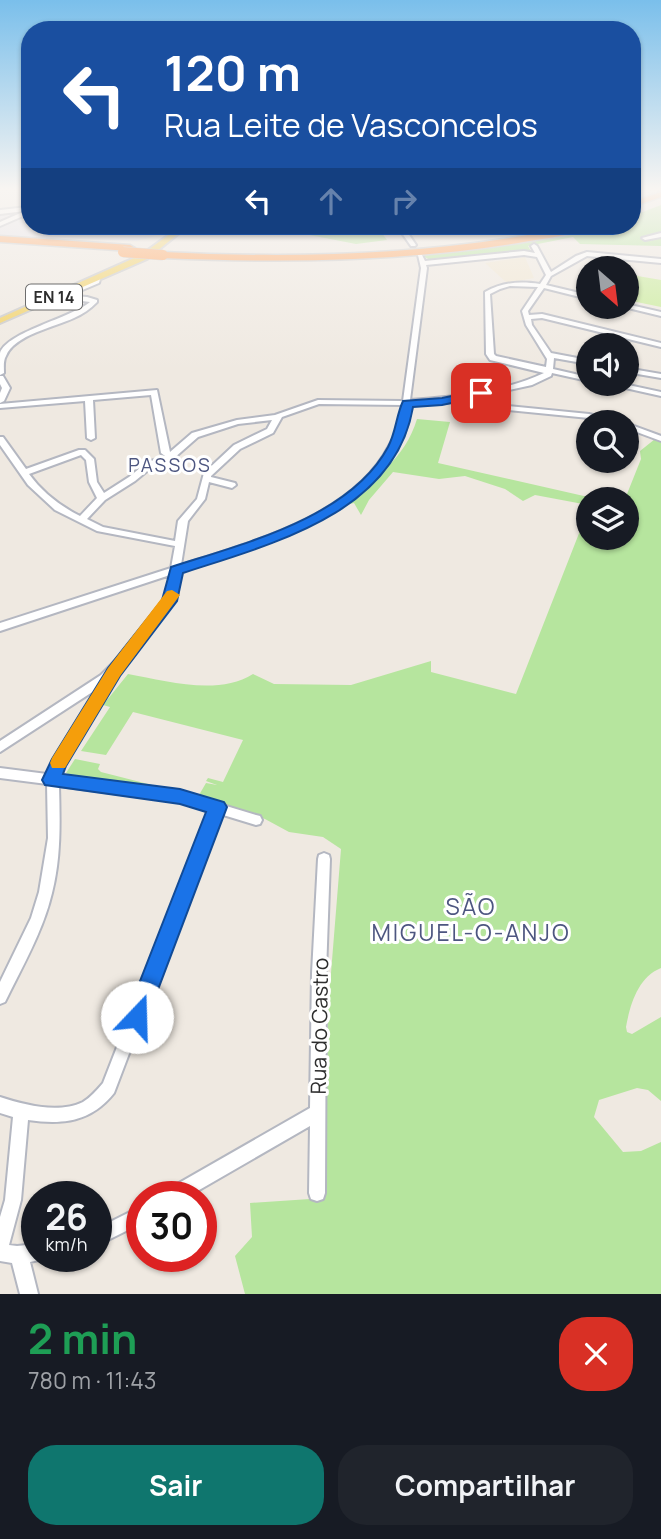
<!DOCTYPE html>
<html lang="pt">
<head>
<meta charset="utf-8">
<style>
  body { margin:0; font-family:Manrope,sans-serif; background:#20242c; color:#f1f3f6; height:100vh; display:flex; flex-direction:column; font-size:26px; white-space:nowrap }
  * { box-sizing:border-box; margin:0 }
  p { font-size:23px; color:#9ea1a6 }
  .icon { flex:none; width:38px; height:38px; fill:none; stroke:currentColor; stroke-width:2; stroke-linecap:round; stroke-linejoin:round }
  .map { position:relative; height:1294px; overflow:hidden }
  .side { display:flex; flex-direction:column; background:#171b24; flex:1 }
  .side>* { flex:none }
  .guide { position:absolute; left:21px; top:21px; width:620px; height:214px; border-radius:28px; box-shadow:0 2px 5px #0004; background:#1a4fa0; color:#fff; overflow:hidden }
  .needle { width:46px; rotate:152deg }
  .tools { position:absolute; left:576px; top:256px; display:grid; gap:14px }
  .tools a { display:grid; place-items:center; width:63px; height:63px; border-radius:50%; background:#171b24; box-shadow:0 2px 5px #0004; font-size:35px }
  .speed { position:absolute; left:21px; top:1181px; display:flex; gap:14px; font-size:35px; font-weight:700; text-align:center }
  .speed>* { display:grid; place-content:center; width:91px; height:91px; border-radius:50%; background:#171b24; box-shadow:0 2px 5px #0004; line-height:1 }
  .speed small { font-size:18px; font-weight:400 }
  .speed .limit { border:10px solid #d22; background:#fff; color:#111 }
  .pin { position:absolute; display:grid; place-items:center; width:60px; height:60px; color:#fff; margin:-30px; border-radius:14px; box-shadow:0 4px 10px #0006 }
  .me { position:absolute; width:77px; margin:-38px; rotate:21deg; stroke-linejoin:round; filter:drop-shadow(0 0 5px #0008) }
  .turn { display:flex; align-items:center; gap:24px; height:147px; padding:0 28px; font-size:32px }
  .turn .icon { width:91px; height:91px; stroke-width:2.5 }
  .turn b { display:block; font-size:49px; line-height:60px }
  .lanes { display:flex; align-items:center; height:66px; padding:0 28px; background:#0003; justify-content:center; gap:35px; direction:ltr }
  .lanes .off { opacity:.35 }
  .round { display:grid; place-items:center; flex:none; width:74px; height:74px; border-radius:28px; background:#20242c }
  .headline { display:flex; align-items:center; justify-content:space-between; height:119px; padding:0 28px }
  h1 { font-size:42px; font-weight:700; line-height:52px; color:#1e9e55 }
  .primary-button { display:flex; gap:14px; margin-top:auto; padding:14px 28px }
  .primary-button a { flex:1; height:80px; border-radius:28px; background:#0f766e; color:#fff; font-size:28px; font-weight:700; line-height:80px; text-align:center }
  .primary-button a+a { background:#20242c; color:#f1f3f6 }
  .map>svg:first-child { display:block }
  .industrial { fill:#e3e1e8 }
  .education { fill:#f0e6d1 }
  .green { fill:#b6e59e }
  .pitch { fill:#c9ec9a }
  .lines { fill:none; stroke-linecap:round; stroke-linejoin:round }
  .minor-casing { stroke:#b4b7c1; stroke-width:4 }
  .major-casing { stroke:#c9c9c9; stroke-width:4 }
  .highway-casing { stroke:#c9c9c9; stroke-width:3 }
  .minor { fill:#fff; fill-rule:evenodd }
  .major { fill:#f2d163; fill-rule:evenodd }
  .highway { fill:#ffa35c; fill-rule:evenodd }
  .highway-bridge-casing { stroke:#c9c9c9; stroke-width:11; stroke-linecap:butt }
  .highway-bridge { stroke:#ffa35c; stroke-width:10 }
  .route { fill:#1a73e8; stroke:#114b97; stroke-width:2 }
  .slow { fill:#f59e0b }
  .labels { text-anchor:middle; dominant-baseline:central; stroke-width:6; stroke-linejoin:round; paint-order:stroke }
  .shield { fill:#fff; stroke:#6d6d6d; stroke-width:2 }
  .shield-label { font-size:16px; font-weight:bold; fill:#2e2e2e }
  .neighbourhood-label { font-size:19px; letter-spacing:2px; fill:#4d5680; stroke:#fff }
  .near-street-label { font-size:21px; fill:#2e2e2e; stroke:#fff }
  .near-neighbourhood-label { font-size:23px; letter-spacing:2px; fill:#4d5680; stroke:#fff }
</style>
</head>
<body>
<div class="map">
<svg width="661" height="1294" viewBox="0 0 661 1294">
  <rect width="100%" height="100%" fill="#efe9e1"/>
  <path class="industrial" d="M 30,209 L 30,226 L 177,226 L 152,237 L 137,241 L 0,236 L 0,214 Z"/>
  <path class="education" d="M 525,257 L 534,278 L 507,283 L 485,263 Z"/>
  <path class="green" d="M 661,205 L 661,246 L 580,244 L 573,237 L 528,246 L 532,253 L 432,261 L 423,256 L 524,242 L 597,226 L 632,226 L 632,216 Z
    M 270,226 L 377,226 L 387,240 L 356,244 L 268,227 Z
    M 417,419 L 450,422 L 438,463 L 597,499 L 588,499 L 588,537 L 626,537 L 625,499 L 641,459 L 640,451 L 655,439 L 661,441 L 661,968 C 638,977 630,1005 626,1027 L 627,1032 L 632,1034 L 661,1017 L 661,1101 L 648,1090 L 637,1088 L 599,1100 L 594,1117 L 623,1152 L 641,1151 L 661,1142 L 661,1294 L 245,1294 L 235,1256 L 252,1237 L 250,1203 L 325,1198 L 328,1010 L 341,849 L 323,837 L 289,832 L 265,819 L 199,795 L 206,783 L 217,785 L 206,781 L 208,778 L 223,782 L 243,740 L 133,712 L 106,755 L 81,751 L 110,707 L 103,705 L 128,674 C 166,681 218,696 253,674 L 274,684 L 351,685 L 431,661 L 431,672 L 516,694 L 587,513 L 583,504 L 535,495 L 523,501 L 505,489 L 465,476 L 439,479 L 393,472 L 369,500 L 361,515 L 354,503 L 346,505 C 375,477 405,459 417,419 Z
    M 75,759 L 100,764 L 98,769 L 101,772 L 152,785 L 150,789 L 79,779 L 66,773 Z"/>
  <path class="pitch" d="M 626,274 L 661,280 L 661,307 L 627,300 Z"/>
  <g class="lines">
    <defs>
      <path id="minor" d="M 27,207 L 30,209 L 30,213 L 0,226 L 0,222 L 25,211 L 0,214 L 0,210 Z
        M 397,226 L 403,226 L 416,245 L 415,246 L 411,246 Z
        M 499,226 L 508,226 L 512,228 L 509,230 Z
        M 661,233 L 661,237 L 645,240 L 642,238 Z
        M 534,244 L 537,246 L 551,272 L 576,256 L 587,252 L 661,259 L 661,263 L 587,256 L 551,276 L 546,285 L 588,295 L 588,299 L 544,288 L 528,311 L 529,315 L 542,314 L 661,343 L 661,347 L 542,318 L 531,319 L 532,325 L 551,353 L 588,360 L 588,364 L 554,358 L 553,369 L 588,377 L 588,381 L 552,373 L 551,376 L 532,385 L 458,401 L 589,414 L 621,422 L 605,422 L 589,418 L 457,405 L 454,405 L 454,402 L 410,405 C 409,412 409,420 407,426 C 405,433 401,440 398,446 C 359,522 256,547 180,572 L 177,595 L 132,658 L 117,672 L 117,677 L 59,774 L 59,776 L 180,792 L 256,815 L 260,816 L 262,820 L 260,824 L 256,825 L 220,814 L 114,1093 C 91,1122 63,1125 28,1120 L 21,1200 L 9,1245 L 17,1246 L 37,1244 L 37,1256 L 44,1256 L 43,1259 L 30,1262 L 38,1294 L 20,1294 L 12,1263 L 0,1261 L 0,1217 L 5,1200 L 13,1117 L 0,1113 L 0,1097 C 25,1105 58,1114 83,1102 C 91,1097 97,1090 103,1083 L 209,811 L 180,802 L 59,786 C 60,822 61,858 52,893 C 43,931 22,967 5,1002 L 0,1004 L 0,982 L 31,918 L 39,892 L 48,838 L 47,784 L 0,778 L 0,768 L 47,774 L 100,687 L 0,752 L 0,741 L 101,675 L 124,652 L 167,595 L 170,575 L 0,631 L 0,623 L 171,568 L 175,546 L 97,531 L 55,510 L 28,485 L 0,445 L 0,437 L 3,437 L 26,469 L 79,450 L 85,450 L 94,459 L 97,482 L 104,493 L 129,477 L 146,463 L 165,456 L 161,453 L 151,395 L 93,400 L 95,438 L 91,440 L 87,438 L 85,401 L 0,408 L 0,404 L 157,390 L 170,452 L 192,433 L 237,420 L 275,415 L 318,400 L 403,401 L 421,268 L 418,255 L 422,255 L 425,261 L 524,251 L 535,253 L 531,246 ZM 524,255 L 537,257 L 546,275 L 540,284 C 520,281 503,282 485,292 L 486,354 L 490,360 L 544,373 C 504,392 455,397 410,400 L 427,268 L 426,265 ZM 510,286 L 538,287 L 522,311 L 526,325 L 547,359 L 546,367 L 496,356 L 494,354 L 490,294 L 500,289 ZM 319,404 L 402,405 C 401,412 401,420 399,426 C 397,433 392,440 389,446 C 353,516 252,542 181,565 L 188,521 L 205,499 L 209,482 L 232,488 L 236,485 L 235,483 L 211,477 L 211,476 L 240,449 L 273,433 L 282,417 ZM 272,420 L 267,429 L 234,445 L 204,473 L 197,499 L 178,521 L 175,541 L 103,527 L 87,519 L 105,500 L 135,481 L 152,467 L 173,459 L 198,437 L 238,424 ZM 81,455 L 86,460 L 89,482 L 97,498 L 80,516 C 60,506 42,492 29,474 Z
        M 97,277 L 100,279 L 99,283 L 73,294 L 74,296 L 87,297 L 97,300 L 97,302 C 90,309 83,314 74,318 C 55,327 14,335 6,356 C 3,361 4,368 4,373 L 0,375 C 0,369 0,359 0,353 C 7,332 71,318 90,302 L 74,300 L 35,308 L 32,306 L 33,305 L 67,297 L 68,292 L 94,281 L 95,278 Z
        M 626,304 L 661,312 L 661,316 L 624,307 L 623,306 L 626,306 Z
        M 626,368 L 661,374 L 661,378 L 626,372 Z
        M 0,376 L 3,376 L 10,388 L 4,401 L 0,403 L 0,393 L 2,388 L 0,384 Z
        M 603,383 L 619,383 L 661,392 L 661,396 Z
        M 626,423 L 661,436 L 661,441 L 626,428 Z
        M 324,853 L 329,855 L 330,859 L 326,973 L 325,1193 L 323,1199 L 317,1201 L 311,1199 L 309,1193 L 310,1126 L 187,1197 L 163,1197 L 165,1191 L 310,1108 L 312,973 L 318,859 L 319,855 Z
        M 142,1206 L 142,1223 L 96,1246 L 96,1229 Z"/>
      <path id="major" d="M 181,226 L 188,226 L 147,259 L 0,323 L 0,318 L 141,255 Z"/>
      <path id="highway" d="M 661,192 L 661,197 L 632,207 L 632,202 Z
        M 575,226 L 590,226 C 575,236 538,239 518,243 C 400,262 282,263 163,258 L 158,255 L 163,252 C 302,259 439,255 575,226 Z
        M 0,236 L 130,245 L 135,248 L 130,251 L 0,242 Z"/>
    </defs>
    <use href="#minor" class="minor-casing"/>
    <use href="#major" class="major-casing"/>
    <use href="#highway" class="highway-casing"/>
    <use href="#minor" class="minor"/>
    <use href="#major" class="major"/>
    <use href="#highway" class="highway"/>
    <defs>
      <path id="highway-bridge" d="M 123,252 L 163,255"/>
    </defs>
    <use href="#highway-bridge" class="highway-bridge-casing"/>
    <use href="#highway-bridge" class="highway-bridge"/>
  </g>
  <linearGradient id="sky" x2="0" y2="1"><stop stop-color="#7abfeb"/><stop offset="0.51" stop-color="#f8f5f2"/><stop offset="1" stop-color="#f8f5f2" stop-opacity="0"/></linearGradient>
  <rect width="661" height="370" fill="url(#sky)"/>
  <path class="route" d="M 481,390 L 487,393 L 485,396 L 442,405 L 413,407 C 395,514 271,544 183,573 L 177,601 L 120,676 L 66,766 L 63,774 L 180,789 L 224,802 L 227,807 L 145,1024 L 137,1027 L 129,1024 L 126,1017 L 206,812 L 180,804 L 45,785 L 42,780 L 52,759 L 108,668 L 162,600 L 171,567 C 242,544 350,518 388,447 C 396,432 396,416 403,401 L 442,398 Z"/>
  <path class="slow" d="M 172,590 L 180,595 L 120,676 L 65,768 L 52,768 L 50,763 L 52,758 L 108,668 L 167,591 Z"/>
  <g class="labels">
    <rect class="shield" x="26" y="284.5" width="56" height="25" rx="5"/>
    <g class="shield-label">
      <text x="54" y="297">EN 14</text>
    </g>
    <g class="neighbourhood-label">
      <text x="170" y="465">PASSOS</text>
    </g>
    <g class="near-street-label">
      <text transform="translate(319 1026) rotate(-89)">Rua do Castro</text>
    </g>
    <g class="near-neighbourhood-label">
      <text x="471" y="906">SÃO<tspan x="471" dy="26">MIGUEL-O-ANJO</tspan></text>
    </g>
  </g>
</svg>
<div class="tools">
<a><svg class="needle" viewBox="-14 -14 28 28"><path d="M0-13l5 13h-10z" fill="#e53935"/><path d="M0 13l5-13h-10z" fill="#9ea1a6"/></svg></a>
<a><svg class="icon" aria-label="sound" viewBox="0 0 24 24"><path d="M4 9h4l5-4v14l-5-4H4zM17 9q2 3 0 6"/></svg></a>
<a><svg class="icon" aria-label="search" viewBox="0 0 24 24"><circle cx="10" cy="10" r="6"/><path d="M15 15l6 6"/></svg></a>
<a><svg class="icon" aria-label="layers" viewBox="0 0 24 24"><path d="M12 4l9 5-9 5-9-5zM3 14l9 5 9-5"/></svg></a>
</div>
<div class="speed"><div>26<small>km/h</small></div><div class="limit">30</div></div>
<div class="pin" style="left:481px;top:393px;background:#d93025"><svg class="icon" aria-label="arrive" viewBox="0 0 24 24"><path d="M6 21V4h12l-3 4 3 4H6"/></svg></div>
<svg class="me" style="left:137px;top:1017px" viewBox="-20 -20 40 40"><circle r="19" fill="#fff"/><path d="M0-13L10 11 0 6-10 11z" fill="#1a73e8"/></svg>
<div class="guide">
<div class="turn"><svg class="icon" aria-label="left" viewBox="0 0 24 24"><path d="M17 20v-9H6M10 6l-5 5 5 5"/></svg><div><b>120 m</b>Rua Leite de Vasconcelos</div></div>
<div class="lanes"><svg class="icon" aria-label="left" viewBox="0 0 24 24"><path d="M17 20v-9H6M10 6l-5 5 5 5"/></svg><svg class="icon off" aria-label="ahead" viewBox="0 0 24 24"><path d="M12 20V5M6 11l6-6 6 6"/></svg><svg class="icon off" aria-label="right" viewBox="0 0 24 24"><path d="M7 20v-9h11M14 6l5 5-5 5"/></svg></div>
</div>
</div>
<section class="side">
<div class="headline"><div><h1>2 min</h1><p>780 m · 11:43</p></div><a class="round" style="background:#d93025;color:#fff"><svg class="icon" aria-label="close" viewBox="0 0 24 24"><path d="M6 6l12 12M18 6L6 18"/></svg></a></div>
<div class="primary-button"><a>Sair</a><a>Compartilhar</a></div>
</section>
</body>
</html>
